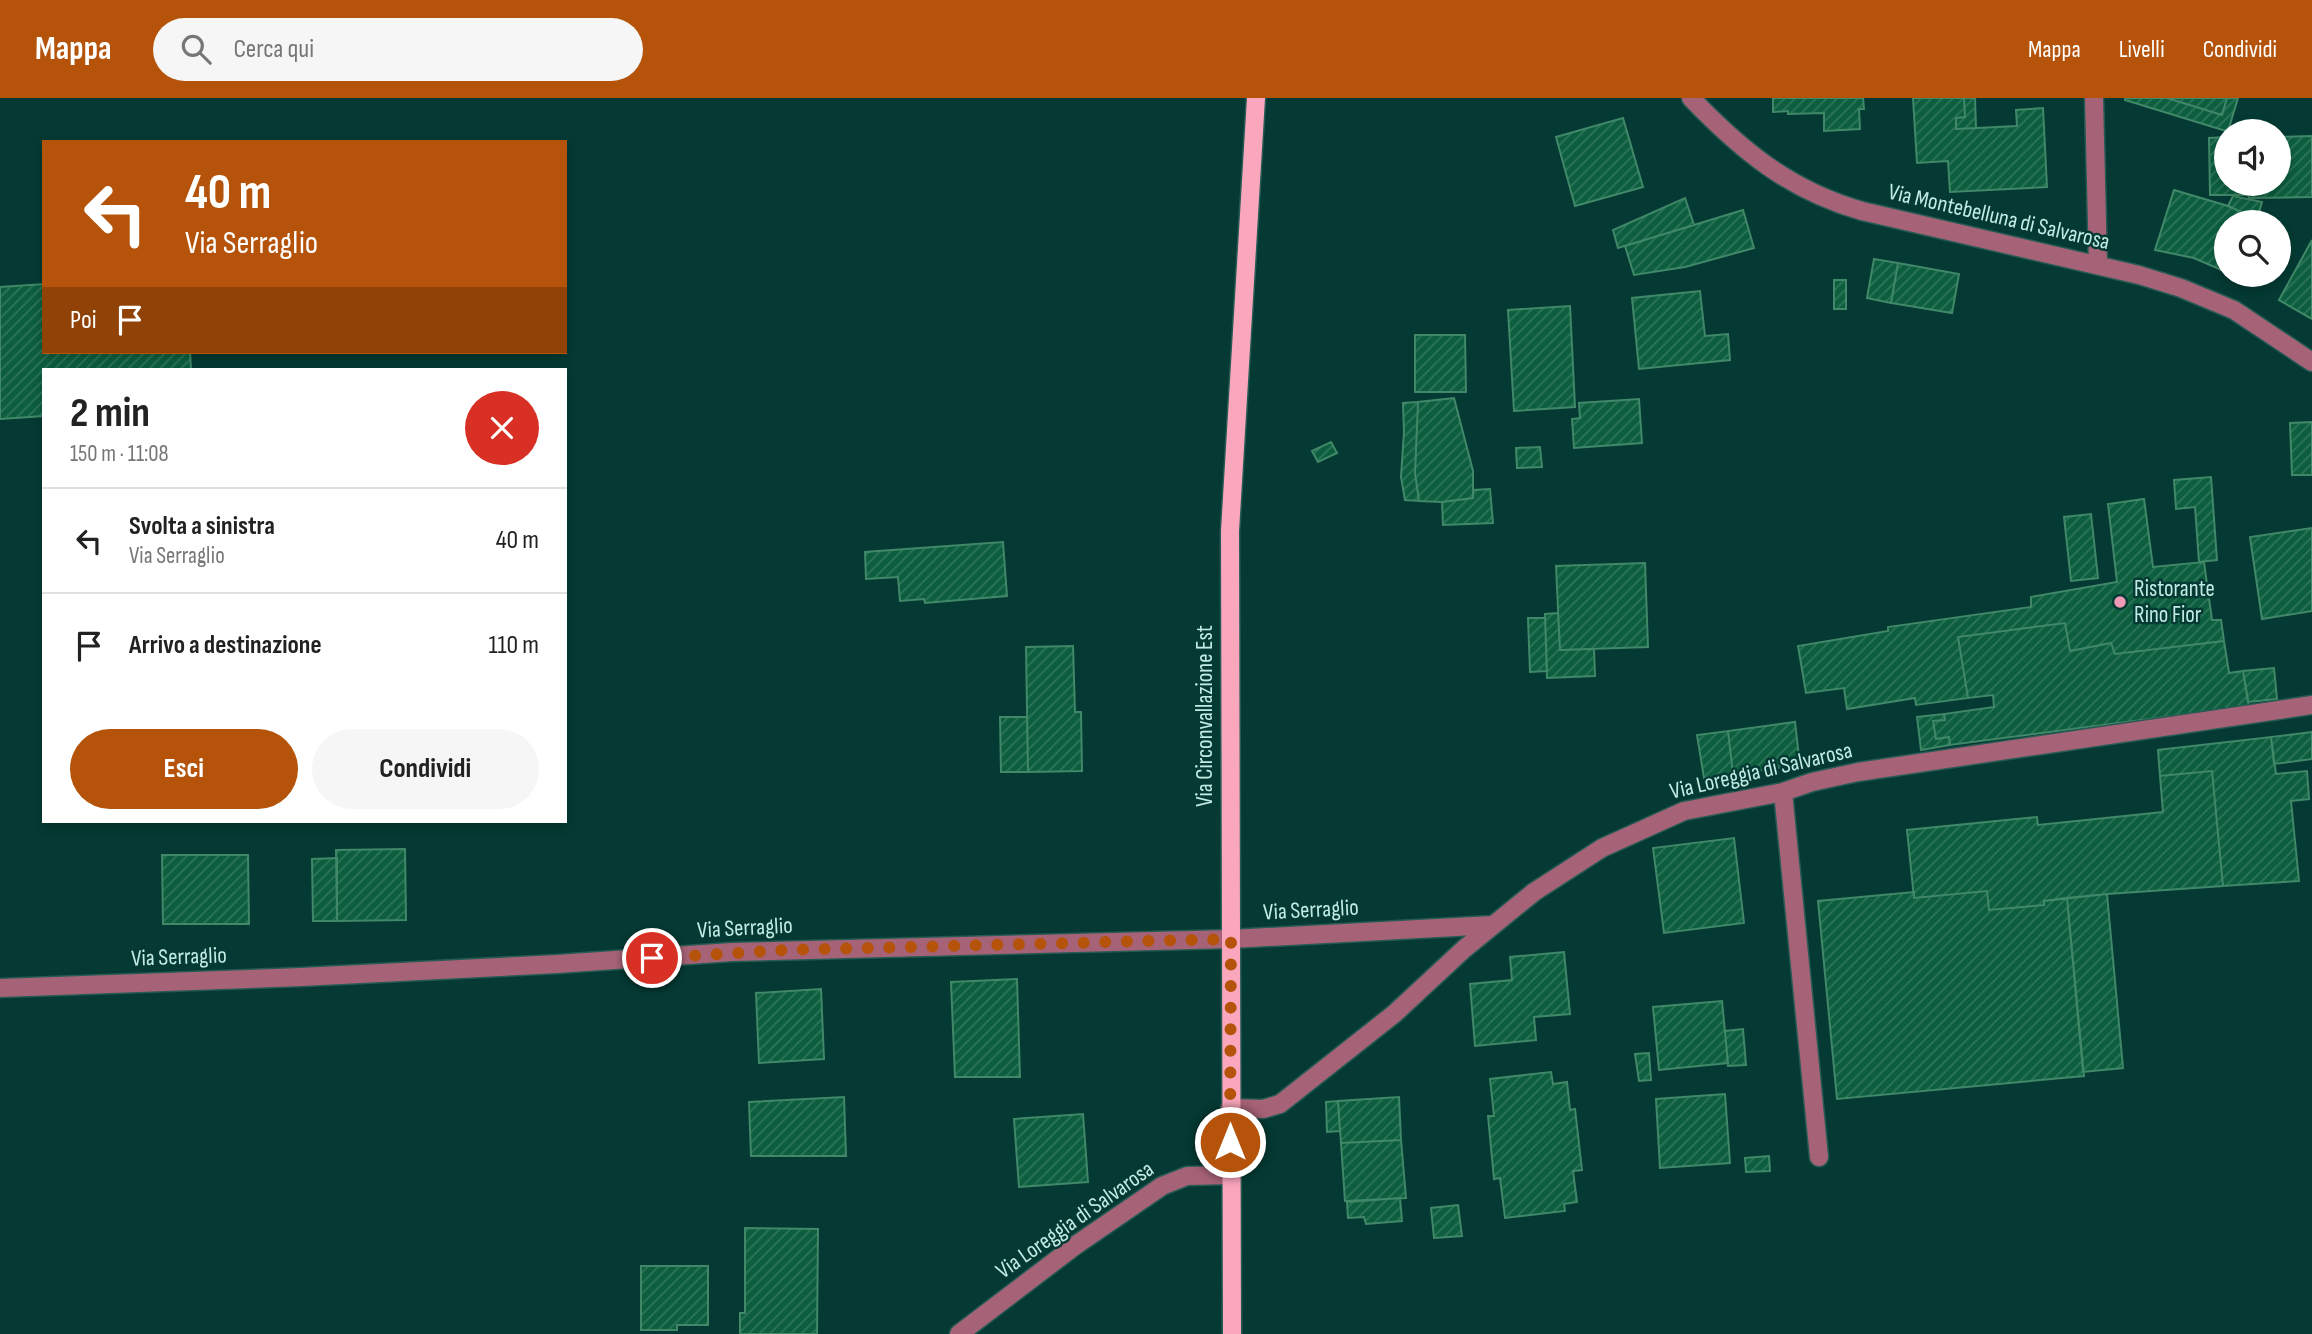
<!DOCTYPE html>
<html lang="it">
<head>
<meta charset="utf-8">
<style>
  body { margin:0; font-family:"Sofia Sans Condensed",sans-serif; background:#f6f6f6; color:#222; height:100vh; display:flex; flex-direction:column; font-size:26px; white-space:nowrap }
  * { box-sizing:border-box; margin:0 }
  p { font-size:23px; color:#767676 }
  .icon { flex:none; width:38px; height:38px; fill:none; stroke:currentColor; stroke-width:2; stroke-linecap:round; stroke-linejoin:round }
  .map { position:relative; flex:1; overflow:hidden }
  .drawer { position:absolute; left:42px; top:270px; width:525px; height:455px; display:flex; flex-direction:column; background:#fff; border-radius:0px; box-shadow:0 4px 10px #0003 }
  .drawer>* { flex:none }
  .top-card { position:absolute; left:42px; top:42px; width:525px; height:214px; border-radius:0px; box-shadow:0 4px 10px #0003; background:#b45309; color:#fff; overflow:hidden }
  .tools { position:absolute; left:2214px; top:21px; display:grid; gap:14px }
  .tools a { display:grid; place-items:center; width:77px; height:77px; border-radius:50%; background:#fff; box-shadow:0 4px 10px #0003; font-size:35px }
  .pin { position:absolute; display:grid; place-items:center; width:60px; height:60px; color:#fff; margin:-30px; border:4px solid #fff; border-radius:50%; box-shadow:0 2px 7px #0007 }
  .me { position:absolute; width:77px; margin:-38px; rotate:0deg; stroke-linejoin:round; filter:drop-shadow(0 0 5px #0008) }
  .turn { display:flex; align-items:center; gap:24px; height:147px; padding:0 28px; font-size:32px }
  .turn .icon { width:91px; height:91px; stroke-width:2.5 }
  .turn b { display:block; font-size:49px; line-height:60px }
  .then { display:flex; align-items:center; height:66px; padding:0 28px; background:#0003; gap:14px; font-size:26px }
  .round { display:grid; place-items:center; flex:none; width:74px; height:74px; border-radius:37px; background:#f6f6f6 }
  .summary { display:flex; align-items:center; justify-content:space-between; height:119px; padding:0 28px }
  h1 { font-size:42px; font-weight:700; line-height:52px }
  .button { display:flex; gap:14px; margin-top:auto; padding:14px 28px }
  .button a { flex:1; height:80px; border-radius:42px; background:#b45309; color:#fff; font-size:28px; font-weight:700; line-height:80px; text-align:center }
  .button a+a { background:#f6f6f6; color:#222 }
  ul { padding:0; list-style:none }
  li { display:flex; align-items:center; gap:21px; height:105px; padding:0 28px; border-top:2px solid #e0e0e0 }
  li div { flex:1 }
  li b { display:block; font-size:26px }
  li em { font-style:normal }
  header { display:flex; align-items:center; gap:42px; box-sizing:border-box; height:98px; padding:0 35px; background:#b45309; color:#fff }
  header strong { font-size:33px }
  nav { display:flex; gap:38px; margin-inline-start:auto; font-size:24px }
  .search { width:490px; height:63px; background:#f6f6f6; display:flex; align-items:center; gap:18px; box-sizing:border-box; padding:0 24px; border-radius:38px; color:#767676; font-size:26px }
  .map>svg:first-child { display:block }
  .building { fill:url(#building-hatch); stroke:#408867; stroke-width:2 }
  .lines { fill:none; stroke-linecap:round; stroke-linejoin:round }
  .minor-casing { stroke:#265a53; stroke-width:21 }
  .major-casing { stroke:#265a53; stroke-width:21 }
  .minor { stroke:#a66276; stroke-width:18 }
  .major { stroke:#faa6bd; stroke-width:18 }
  .route { stroke:#b45309; stroke-width:12; stroke-dasharray:0 21.6 }
  .poi-dot { fill:#f19ab3; stroke:#043a33; stroke-width:2.5 }
  .labels { text-anchor:middle; dominant-baseline:central; stroke-width:5; stroke-linejoin:round; paint-order:stroke }
  .street-label { font-size:23px; fill:#c1ebe3; stroke:#043a33 }
  .poi-label { font-size:23px; fill:#c1ebe3; stroke:#043a33; text-anchor:start }
</style>
</head>
<body>
<header>
<strong>Mappa</strong>
<div class="search"><svg class="icon" aria-label="search" viewBox="0 0 24 24"><circle cx="10" cy="10" r="6"/><path d="M15 15l6 6"/></svg>Cerca qui</div>
<nav><a>Mappa</a><a>Livelli</a><a>Condividi</a></nav>
</header>
<div class="map">
<svg width="2312" height="1236" viewBox="0 0 2312 1236">
  <defs>
    <pattern id="building-hatch" width="6" height="6" patternUnits="userSpaceOnUse" patternTransform="scale(1.75)"><rect width="6" height="6" fill="#0c5e3f"/><path d="M-1 1l2-2M0 6l6-6M5 7l2-2" fill="none" stroke="#2e755b"/></pattern>
  </defs>
  <rect width="100%" height="100%" fill="#043a33"/>
  <path class="building" d="M 1773,0 L 1863,0 L 1864,11 L 1859,11 L 1860,31 L 1824,33 L 1824,15 L 1788,16 L 1788,13 L 1773,14 Z
    M 1913,0 L 1964,0 L 1965,19 L 1956,20 L 1956,31 L 2017,28 L 2016,12 L 2043,10 L 2047,89 L 1950,94 L 1948,63 L 1917,65 Z
    M 1964,0 L 1975,0 L 1976,30 L 1956,31 L 1956,20 L 1965,19 Z
    M 2125,0 L 2167,0 L 2222,17 L 2227,0 L 2238,0 L 2228,33 L 2226,33 L 2125,2 Z
    M 2167,0 L 2227,0 L 2222,17 Z
    M 1623,20 L 1643,89 L 1575,108 L 1556,39 Z
    M 2312,38 L 2312,99 L 2249,100 L 2248,97 L 2210,97 L 2209,40 L 2226,39 L 2226,86 L 2278,86 L 2278,39 Z
    M 2174,92 L 2228,108 L 2257,121 L 2256,124 L 2226,124 L 2226,174 L 2194,160 L 2155,152 Z
    M 2233,98 L 2262,104 L 2257,121 L 2228,108 Z
    M 1685,100 L 1694,127 L 1618,150 L 1613,132 Z
    M 1743,112 L 1754,150 L 1685,169 L 1634,177 L 1625,148 Z
    M 2312,142 L 2312,221 L 2279,202 Z
    M 1874,161 L 1898,165 L 1891,205 L 1867,200 Z
    M 1898,165 L 1959,176 L 1952,215 L 1891,205 Z
    M 1834,182 L 1846,182 L 1846,211 L 1834,211 Z
    M 44,186 L 44,254 L 190,254 L 191,271 L 44,271 L 44,318 L 0,321 L 0,189 Z
    M 1700,193 L 1705,238 L 1728,236 L 1730,262 L 1639,271 L 1632,200 Z
    M 1570,208 L 1575,309 L 1514,313 L 1508,212 Z
    M 1415,237 L 1465,237 L 1466,294 L 1415,294 Z
    M 1454,300 L 1473,373 L 1473,400 L 1442,404 L 1419,403 L 1415,375 L 1418,304 Z
    M 1639,301 L 1642,345 L 1574,350 L 1572,321 L 1580,320 L 1579,305 Z
    M 1418,304 L 1415,375 L 1419,403 L 1405,402 L 1401,379 L 1404,334 L 1403,305 Z
    M 2312,324 L 2312,377 L 2292,377 L 2290,325 Z
    M 1331,344 L 1337,355 L 1318,364 L 1312,353 Z
    M 1540,349 L 1542,369 L 1517,370 L 1516,350 Z
    M 2211,379 L 2217,462 L 2199,464 L 2195,409 L 2176,411 L 2174,382 Z
    M 1490,391 L 1493,425 L 1443,427 L 1442,404 L 1473,400 L 1473,392 Z
    M 2144,401 L 2153,469 L 2204,464 L 2212,522 L 2221,522 L 2224,543 L 2115,556 L 2111,545 L 2070,553 L 2065,525 L 1958,539 L 1968,600 L 1916,607 L 1915,600 L 1847,611 L 1844,590 L 1806,595 L 1798,548 L 1888,533 L 1888,529 L 2031,509 L 2031,499 L 2117,484 L 2108,406 Z
    M 2091,416 L 2098,480 L 2071,483 L 2064,419 Z
    M 2312,430 L 2312,513 L 2262,521 L 2250,439 Z
    M 1003,444 L 1007,498 L 925,505 L 924,501 L 900,503 L 898,479 L 866,481 L 865,454 Z
    M 1645,465 L 1648,549 L 1560,552 L 1556,468 Z
    M 1558,515 L 1560,552 L 1594,551 L 1595,578 L 1547,580 L 1545,516 Z
    M 1528,520 L 1545,520 L 1547,573 L 1530,574 Z
    M 2065,525 L 2070,553 L 2111,545 L 2115,556 L 2224,543 L 2229,575 L 2243,573 L 2249,608 L 1950,647 L 1949,639 L 1936,641 L 1933,623 L 1945,622 L 1944,616 L 1994,609 L 1993,597 L 1968,600 L 1958,539 Z
    M 1073,548 L 1075,614 L 1081,614 L 1082,673 L 1028,674 L 1026,549 Z
    M 2274,570 L 2277,601 L 2248,604 L 2243,573 Z
    M 1944,616 L 1945,622 L 1933,623 L 1936,641 L 1949,639 L 1950,647 L 1921,652 L 1917,619 Z
    M 1000,619 L 1027,619 L 1028,674 L 1001,674 Z
    M 1795,624 L 1800,667 L 1733,676 L 1728,633 Z
    M 1728,633 L 1733,676 L 1704,680 L 1697,637 Z
    M 2312,634 L 2312,661 L 2274,666 L 2271,639 Z
    M 2271,639 L 2276,676 L 2307,673 L 2309,701 L 2291,703 L 2299,783 L 2223,788 L 2212,673 L 2160,678 L 2158,652 Z
    M 2212,673 L 2223,788 L 2107,796 L 2044,803 L 2044,807 L 1989,812 L 1987,793 L 1914,800 L 1907,732 L 2037,719 L 2038,727 L 2163,714 L 2160,678 Z
    M 1734,740 L 1744,825 L 1664,835 L 1653,750 Z
    M 405,751 L 406,822 L 337,823 L 336,752 Z
    M 162,757 L 248,757 L 249,826 L 163,826 Z
    M 337,760 L 337,823 L 313,823 L 312,761 Z
    M 1987,793 L 1989,812 L 2044,807 L 2044,803 L 2067,800 L 2084,978 L 1837,1001 L 1818,803 L 1914,794 L 1914,800 Z
    M 2107,796 L 2123,970 L 2083,974 L 2067,800 Z
    M 1564,854 L 1570,916 L 1534,919 L 1536,942 L 1475,948 L 1470,886 L 1512,882 L 1510,859 Z
    M 1017,881 L 1020,979 L 955,979 L 951,884 Z
    M 821,891 L 824,961 L 759,965 L 756,895 Z
    M 1722,903 L 1728,965 L 1659,972 L 1653,909 Z
    M 1743,931 L 1746,967 L 1728,968 L 1725,933 Z
    M 1649,955 L 1651,982 L 1639,983 L 1635,956 Z
    M 1551,974 L 1553,986 L 1567,984 L 1570,1012 L 1575,1011 L 1582,1072 L 1573,1073 L 1577,1104 L 1564,1106 L 1565,1113 L 1505,1120 L 1500,1080 L 1494,1081 L 1488,1018 L 1494,1018 L 1490,981 Z
    M 1725,996 L 1730,1065 L 1660,1070 L 1656,1001 Z
    M 844,999 L 846,1058 L 751,1058 L 749,1004 Z
    M 1399,999 L 1401,1042 L 1341,1045 L 1338,1003 Z
    M 1338,1003 L 1340,1033 L 1327,1034 L 1326,1004 Z
    M 1083,1016 L 1088,1084 L 1019,1089 L 1014,1021 Z
    M 1401,1042 L 1406,1100 L 1345,1103 L 1341,1045 Z
    M 1769,1058 L 1770,1073 L 1746,1074 L 1745,1060 Z
    M 1400,1100 L 1402,1123 L 1366,1126 L 1364,1119 L 1348,1120 L 1347,1104 Z
    M 1458,1107 L 1462,1138 L 1434,1140 L 1431,1110 Z
    M 745,1130 L 818,1131 L 817,1236 L 740,1236 L 740,1215 L 745,1215 Z
    M 641,1168 L 708,1168 L 708,1227 L 677,1227 L 677,1232 L 641,1232 Z"/>
  <g class="lines">
    <defs>
      <path id="minor" d="M 1691,0 C 1742,53 1789,92 1862,113 L 2139,177 L 2181,190 L 2234,212 L 2312,264
        M 2094,0 L 2098,167
        M 1783,694 L 1819,1059
        M 0,890 L 301,879 L 557,866 L 732,854 L 1231,841 L 1493,827
        M 1230,1010 L 1263,1011 L 1280,1006 L 1394,916 L 1464,851 L 1534,794 L 1602,750 L 1684,713 L 1783,694 L 1812,684 L 1858,674 L 2312,607
        M 959,1236 L 1076,1147 L 1162,1088 L 1187,1078 L 1231,1077"/>
      <path id="major" d="M 1232,1236 L 1230,433 L 1256,0"/>
    </defs>
    <use href="#minor" class="minor-casing"/>
    <use href="#major" class="major-casing"/>
    <use href="#minor" class="minor"/>
    <use href="#major" class="major"/>
  </g>
  <g class="lines">
    <path class="route" d="M 652,860 L 787,852 L 1231,841 L 1230,1044"/>
  </g>
  <circle class="poi-dot" cx="2120" cy="504" r="7"/>
  <g class="labels">
    <g class="street-label">
      <text transform="translate(1999 119) rotate(13)">Via Montebelluna di Salvarosa</text>
      <text transform="translate(1205 618) rotate(-90)">Via Circonvallazione Est</text>
      <text transform="translate(1761 673) rotate(-13)">Via Loreggia di Salvarosa</text>
      <text transform="translate(1311 812) rotate(-3)">Via Serraglio</text>
      <text transform="translate(745 830) rotate(-3)">Via Serraglio</text>
      <text transform="translate(179 859) rotate(-2)">Via Serraglio</text>
      <text transform="translate(1075 1122) rotate(-35)">Via Loreggia di Salvarosa</text>
    </g>
    <g class="poi-label">
      <text x="2134" y="491">Ristorante<tspan x="2134" dy="26">Rino Fior</tspan></text>
    </g>
  </g>
</svg>
<div class="tools">
<a><svg class="icon" aria-label="sound" viewBox="0 0 24 24"><path d="M4 9h4l5-4v14l-5-4H4zM17 9q2 3 0 6"/></svg></a>
<a><svg class="icon" aria-label="search" viewBox="0 0 24 24"><circle cx="10" cy="10" r="6"/><path d="M15 15l6 6"/></svg></a>
</div>
<div class="pin" style="left:652px;top:860px;background:#d93025"><svg class="icon" aria-label="arrive" viewBox="0 0 24 24"><path d="M6 21V4h12l-3 4 3 4H6"/></svg></div>
<svg class="me" style="left:1230px;top:1044px" viewBox="-20 -20 40 40"><circle r="17" fill="#b45309" stroke="#fff" stroke-width="3"/><path d="M0-11L8 9 0 5-8 9z" fill="#fff"/></svg>
<div class="top-card">
<div class="turn"><svg class="icon" aria-label="left" viewBox="0 0 24 24"><path d="M17 20v-9H6M10 6l-5 5 5 5"/></svg><div><b>40 m</b>Via Serraglio</div></div>
<div class="then">Poi<svg class="icon" aria-label="arrive" viewBox="0 0 24 24"><path d="M6 21V4h12l-3 4 3 4H6"/></svg></div>
</div>
<section class="drawer">
<div class="summary"><div><h1>2 min</h1><p>150 m · 11:08</p></div><a class="round" style="background:#d93025;color:#fff"><svg class="icon" aria-label="close" viewBox="0 0 24 24"><path d="M6 6l12 12M18 6L6 18"/></svg></a></div>
<ul>
<li><svg class="icon" aria-label="left" viewBox="0 0 24 24"><path d="M17 20v-9H6M10 6l-5 5 5 5"/></svg><div><b>Svolta a sinistra</b><p>Via Serraglio</p></div><em>40 m</em></li>
<li><svg class="icon" aria-label="arrive" viewBox="0 0 24 24"><path d="M6 21V4h12l-3 4 3 4H6"/></svg><div><b>Arrivo a destinazione</b></div><em>110 m</em></li>
</ul>
<div class="button"><a>Esci</a><a>Condividi</a></div>
</section>
</div>
</body>
</html>
